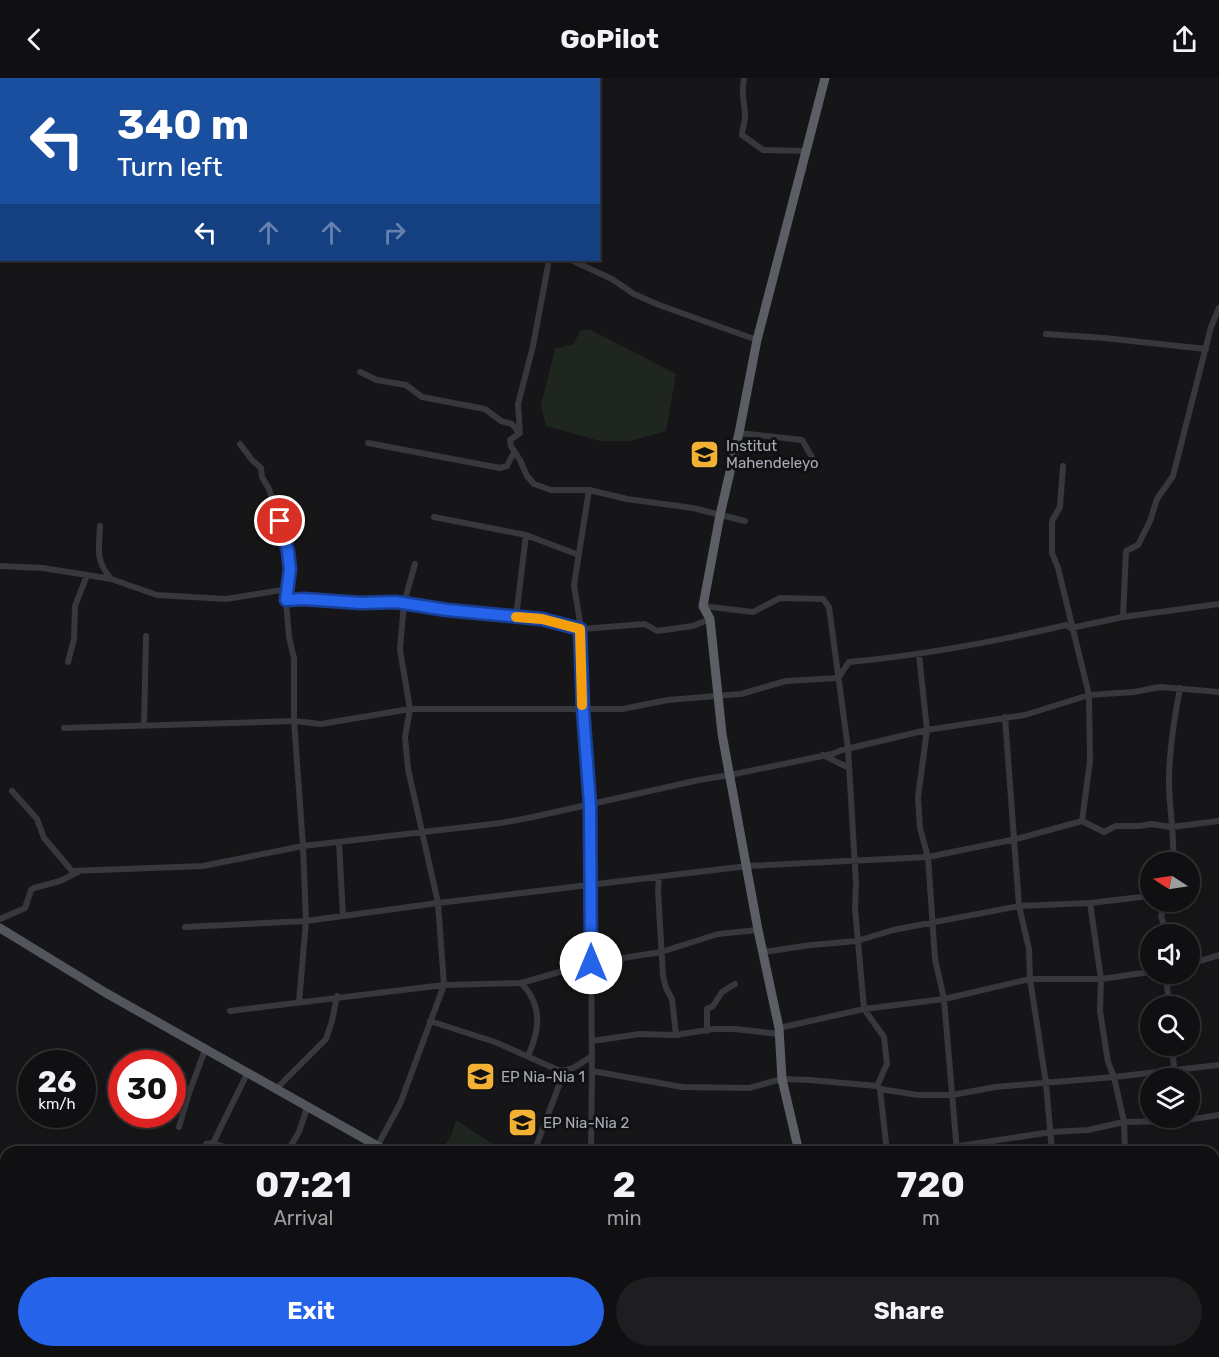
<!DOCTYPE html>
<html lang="en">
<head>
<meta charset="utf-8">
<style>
  body { margin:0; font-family:Rubik,sans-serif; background:#1e1e20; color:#f1f3f6; height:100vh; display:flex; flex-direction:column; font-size:22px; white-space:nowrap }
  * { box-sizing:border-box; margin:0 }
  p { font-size:20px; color:#9c9d9f }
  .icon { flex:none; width:33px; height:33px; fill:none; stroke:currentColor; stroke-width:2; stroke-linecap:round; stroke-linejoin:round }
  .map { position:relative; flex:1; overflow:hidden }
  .side { position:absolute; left:0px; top:1068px; width:1220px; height:212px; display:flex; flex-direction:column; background:#101012; border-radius:18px 18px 0 0; box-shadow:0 3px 9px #0003,0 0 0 2px #303032 }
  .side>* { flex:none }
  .guide { position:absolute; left:0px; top:0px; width:600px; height:183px; box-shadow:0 3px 9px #0003,0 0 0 2px #303032; background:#1a4fa0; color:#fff; overflow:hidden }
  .needle { width:39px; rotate:282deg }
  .buttons { position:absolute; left:1140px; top:774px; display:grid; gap:12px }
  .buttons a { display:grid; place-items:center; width:60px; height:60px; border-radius:50%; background:#101012; box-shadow:0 3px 9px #0003,0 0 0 2px #303032; font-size:30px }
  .speed { position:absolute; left:18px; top:972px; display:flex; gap:12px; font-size:30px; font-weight:700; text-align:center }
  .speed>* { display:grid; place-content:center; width:78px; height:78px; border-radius:50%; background:#101012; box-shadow:0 3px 9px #0003,0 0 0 2px #303032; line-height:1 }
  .speed small { font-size:15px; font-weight:400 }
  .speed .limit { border:9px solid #d22; background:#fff; color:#111 }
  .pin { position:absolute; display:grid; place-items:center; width:51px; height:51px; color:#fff; margin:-26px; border:3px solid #fff; border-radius:50%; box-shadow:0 2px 6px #0007 }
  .me { position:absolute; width:66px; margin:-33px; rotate:0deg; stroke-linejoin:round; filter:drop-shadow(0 0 4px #0008) }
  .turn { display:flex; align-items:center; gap:21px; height:126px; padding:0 18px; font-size:27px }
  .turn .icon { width:78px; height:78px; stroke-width:2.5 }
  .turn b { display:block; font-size:42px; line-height:51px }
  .lanes { display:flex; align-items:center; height:57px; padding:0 18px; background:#0003; justify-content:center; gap:30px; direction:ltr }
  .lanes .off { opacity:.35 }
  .eta { display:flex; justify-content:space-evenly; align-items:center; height:102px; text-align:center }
  .eta b { font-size:36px; font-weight:700; line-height:42px }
  .action { display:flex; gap:12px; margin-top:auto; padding:12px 18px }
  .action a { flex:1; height:69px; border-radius:36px; background:#2563eb; color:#fff; font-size:24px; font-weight:700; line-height:69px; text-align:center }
  .action a+a { background:#1e1e20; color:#f1f3f6 }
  header { display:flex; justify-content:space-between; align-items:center; height:78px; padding:0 18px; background:#101012; font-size:27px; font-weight:700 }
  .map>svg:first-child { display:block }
  .green { fill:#1e261f }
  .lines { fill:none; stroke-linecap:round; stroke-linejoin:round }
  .minor { stroke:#37383d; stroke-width:6 }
  .primary { stroke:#53555c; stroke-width:9 }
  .trunk { stroke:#5b5e65; stroke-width:9 }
  .route-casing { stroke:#184099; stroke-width:15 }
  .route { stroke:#2563eb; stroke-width:10 }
  .slow { stroke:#f59e0b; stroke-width:10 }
  .labels { text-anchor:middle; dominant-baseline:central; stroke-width:6; stroke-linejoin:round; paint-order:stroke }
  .poi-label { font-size:15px; fill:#a8adb8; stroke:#111113; text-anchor:start }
</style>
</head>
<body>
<header><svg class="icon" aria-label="back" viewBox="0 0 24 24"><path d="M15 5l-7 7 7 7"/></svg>GoPilot<svg class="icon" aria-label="share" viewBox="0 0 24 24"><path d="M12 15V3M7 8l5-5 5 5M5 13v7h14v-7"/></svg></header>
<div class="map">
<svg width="1219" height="1279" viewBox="0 0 1219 1279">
  <rect width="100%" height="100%" fill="#161618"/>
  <path class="green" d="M 581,252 L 591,252 L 676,296 L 666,353 L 630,363 L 600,363 L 546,348 L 541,327 L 555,271 L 573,266 Z
    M 456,1042 L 505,1074 L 440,1074 L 451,1058 Z"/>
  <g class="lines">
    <path class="minor" d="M 744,0 C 741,17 744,21 745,36 C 746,43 742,49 742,57 L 763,72 L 807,73
      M 549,182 L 533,268 L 518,326 L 520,355 L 510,362 L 511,368 L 520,382 L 527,398 L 534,406 L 551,412 L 589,412 L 627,421 L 693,430 L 745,443
      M 571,182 L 612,201 L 634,216 L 659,227 L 757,262
      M 1046,256 L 1104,260 L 1206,271
      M 360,294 L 377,302 L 406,307 L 422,319 L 485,331 L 501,343 L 512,346 L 519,355
      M 739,355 L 802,362 L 813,381
      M 368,365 L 500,390 L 507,388 L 514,374
      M 240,366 L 252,382 L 261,390 L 262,399 L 269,411 L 286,464 L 290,491 L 286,522 L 289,559 L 294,580 L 294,643 L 303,768 L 306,843 L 299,924
      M 1063,388 L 1060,429 L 1052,443 L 1052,475 L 1058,490 L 1089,617 L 1090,683 L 1082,743
      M 589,412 L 574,507 L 581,551 L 583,632 L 590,727 L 592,993 L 591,1074
      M 434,439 L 526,457 L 579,477
      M 100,448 C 99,471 95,482 111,501
      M 0,488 L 43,490 L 87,497 L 111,501 L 157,517 L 226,521 L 288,511
      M 286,522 L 305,521 L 361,525 L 396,524 L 542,541 L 581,551 L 645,546 L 657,553 L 693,548 L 710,541
      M 703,528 L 753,534 L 780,520 L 823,521 L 829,529 L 848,671 L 856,805 L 855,830 L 864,931 L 884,959 L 887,986 L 877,1008 L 880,1011 L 887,1074
      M 516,539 L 526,457
      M 1123,539 L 1126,473 L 1138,467 L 1150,443 L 1157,421 L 1173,398 L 1211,249 L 1219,230
      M 919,577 L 927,652 L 918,719 L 920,750 L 928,779 L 935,881 L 944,921 L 957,1074
      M 68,584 L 74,561 L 75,528 L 87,497
      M 1005,639 L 1019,828 L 1029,871 L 1030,901 L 1046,1005 L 1052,1074
      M 144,648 L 146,558
      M 64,650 L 294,643 L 321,646 L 410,631 L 622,631 L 668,622 L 741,616 L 786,603 L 838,600 L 849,584 C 923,577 994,564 1066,547 L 1071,550 L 1123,539 L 1219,526
      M 823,677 L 849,690
      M 12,713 L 37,741 L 44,760 L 72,793 L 203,788 L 303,768 L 501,745 L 533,739 L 699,702 L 730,697 L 832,676 L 842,672 L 927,652 L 1025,637 L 1089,617 L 1134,614 L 1160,609 L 1219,614
      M 339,764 L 343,838
      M 1173,784 C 1175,758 1169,731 1169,704 C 1169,672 1174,641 1180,610
      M 659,799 L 658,813 L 663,898 L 666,910 L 672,921 L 676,957
      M 1090,825 L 1101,901 L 1100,933 L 1108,984 L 1114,999 L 1124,1044 L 1125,1074
      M 0,841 L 25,830 L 31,812 L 34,810 L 60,803 L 78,794
      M 185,849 L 306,843 L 438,825 L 748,788 L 928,779 L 1016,761 L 1082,743 L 1104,754 L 1116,748 L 1139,748 L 1151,746 L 1171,749 L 1219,743
      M 1164,856 L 1164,848 L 1161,838 L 1167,824
      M 764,874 L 811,867 L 857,863 L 893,852 L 1019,828 L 1090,825 L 1150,818
      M 1190,886 L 1219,877
      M 1166,896 L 1169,928
      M 521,905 C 543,927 540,952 528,978
      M 230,933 L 444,907 L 521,905 L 591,885 L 661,874 L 718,856 L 758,852
      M 430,943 L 495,964 L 558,992 C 570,995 582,984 592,978
      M 779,950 L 864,931 L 944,921 L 1030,901 L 1101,901 L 1150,894
      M 707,953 L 707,931 L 713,928 L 722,914 L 735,906
      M 592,963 L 640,956 L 676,957 L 713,951 L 734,951 L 779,956
      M 1172,968 L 1175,1000
      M 592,993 L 682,1009 L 749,1010 L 782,1001 L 810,1002 L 877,1008
      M 880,1011 L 918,1017 L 952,1017 L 995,1009 L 1114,999 L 1219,987
      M 275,1012 L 326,961 L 332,943 L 337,918
      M 179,1049 L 189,1015 L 205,972
      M 213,1065 L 239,1074
      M 203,1074 L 206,1066 L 213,1065 L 247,996
      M 287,1074 L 299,1054 L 307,1030
      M 374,1074 L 400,1026 L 444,907 L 438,825 L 408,691 L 405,659 L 410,631 L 400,572 L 401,559 L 404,525 L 415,486
      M 534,1074 L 564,994
      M 920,1074 L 1051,1054 L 1088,1052 L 1124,1044 L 1181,1043 L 1219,1037
      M 1214,1257 L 1219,1262
      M 86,1274 L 95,1279
      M 212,1274 L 218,1279
      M 605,1274 L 611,1279
      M 1031,1274 L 1035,1279
      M 1125,1274 L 1130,1279
      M 143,1279 L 145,1274
      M 245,1279 L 249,1274
      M 347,1279 L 349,1274
      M 457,1279 L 459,1274
      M 955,1279 L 964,1274
      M 1012,1279 L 1017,1274"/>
    <path class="primary" d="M 0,850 L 106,915 L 388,1074
      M 718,1274 L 728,1279"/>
    <path class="trunk" d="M 799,1074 L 782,1001 L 779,950 L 758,852 L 722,656 L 710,541 L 703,528 L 720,437 L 739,355 L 757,262 L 825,0
      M 837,1274 L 838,1279"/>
  </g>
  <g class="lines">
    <defs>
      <path id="route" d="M 280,443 L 288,474 L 290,491 L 286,522 L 304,521 L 361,525 L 396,524 L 447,532 L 542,541 L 580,551 L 583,632 L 590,727 L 591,885"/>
    </defs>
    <use href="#route" class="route-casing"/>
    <use href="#route" class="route"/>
    <path class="slow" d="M 516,539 L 542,541 L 580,551 L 582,627"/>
  </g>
  <defs>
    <symbol id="school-square" viewBox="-11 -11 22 22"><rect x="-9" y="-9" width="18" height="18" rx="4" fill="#f2b134" stroke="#111113"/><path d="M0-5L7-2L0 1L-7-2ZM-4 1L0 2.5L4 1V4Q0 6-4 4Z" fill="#111"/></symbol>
  </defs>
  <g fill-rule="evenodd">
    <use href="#school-square" x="688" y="360" width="33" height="33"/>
    <use href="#school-square" x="464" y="982" width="33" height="33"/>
    <use href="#school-square" x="506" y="1028" width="33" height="33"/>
  </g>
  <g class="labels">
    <g class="poi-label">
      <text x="726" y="368">Institut<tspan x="726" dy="17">Mahendeleyo</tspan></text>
      <text x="501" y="999">EP Nia-Nia 1</text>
      <text x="543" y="1045">EP Nia-Nia 2</text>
    </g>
  </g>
</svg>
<div class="buttons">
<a><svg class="needle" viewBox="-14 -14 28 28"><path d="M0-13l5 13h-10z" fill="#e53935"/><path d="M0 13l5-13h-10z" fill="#9c9d9f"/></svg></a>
<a><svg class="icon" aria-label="sound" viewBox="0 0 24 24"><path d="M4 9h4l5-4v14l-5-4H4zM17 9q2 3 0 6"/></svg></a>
<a><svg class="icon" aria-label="search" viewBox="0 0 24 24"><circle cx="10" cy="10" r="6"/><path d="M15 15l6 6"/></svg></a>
<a><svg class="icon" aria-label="layers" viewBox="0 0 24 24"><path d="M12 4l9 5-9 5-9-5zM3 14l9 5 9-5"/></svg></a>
</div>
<div class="speed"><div>26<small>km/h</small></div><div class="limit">30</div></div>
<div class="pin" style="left:280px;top:443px;background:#d93025"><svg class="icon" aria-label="arrive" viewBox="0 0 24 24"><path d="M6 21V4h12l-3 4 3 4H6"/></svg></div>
<svg class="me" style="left:591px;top:885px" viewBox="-20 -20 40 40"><circle r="19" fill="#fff"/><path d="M0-13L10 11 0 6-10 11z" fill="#2563eb"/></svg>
<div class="guide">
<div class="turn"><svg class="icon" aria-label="left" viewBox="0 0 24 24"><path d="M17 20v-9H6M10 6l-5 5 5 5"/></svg><div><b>340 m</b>Turn left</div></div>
<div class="lanes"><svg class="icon" aria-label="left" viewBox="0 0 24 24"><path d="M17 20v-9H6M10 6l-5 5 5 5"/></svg><svg class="icon off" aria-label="ahead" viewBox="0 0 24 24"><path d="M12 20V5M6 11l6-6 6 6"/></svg><svg class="icon off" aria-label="ahead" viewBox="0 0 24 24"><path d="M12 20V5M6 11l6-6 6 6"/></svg><svg class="icon off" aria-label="right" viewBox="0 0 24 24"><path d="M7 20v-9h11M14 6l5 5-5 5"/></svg></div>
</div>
<section class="side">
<div class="eta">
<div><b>07:21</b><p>Arrival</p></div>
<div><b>2</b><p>min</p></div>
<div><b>720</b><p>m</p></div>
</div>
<div class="action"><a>Exit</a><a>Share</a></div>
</section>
</div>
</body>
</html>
